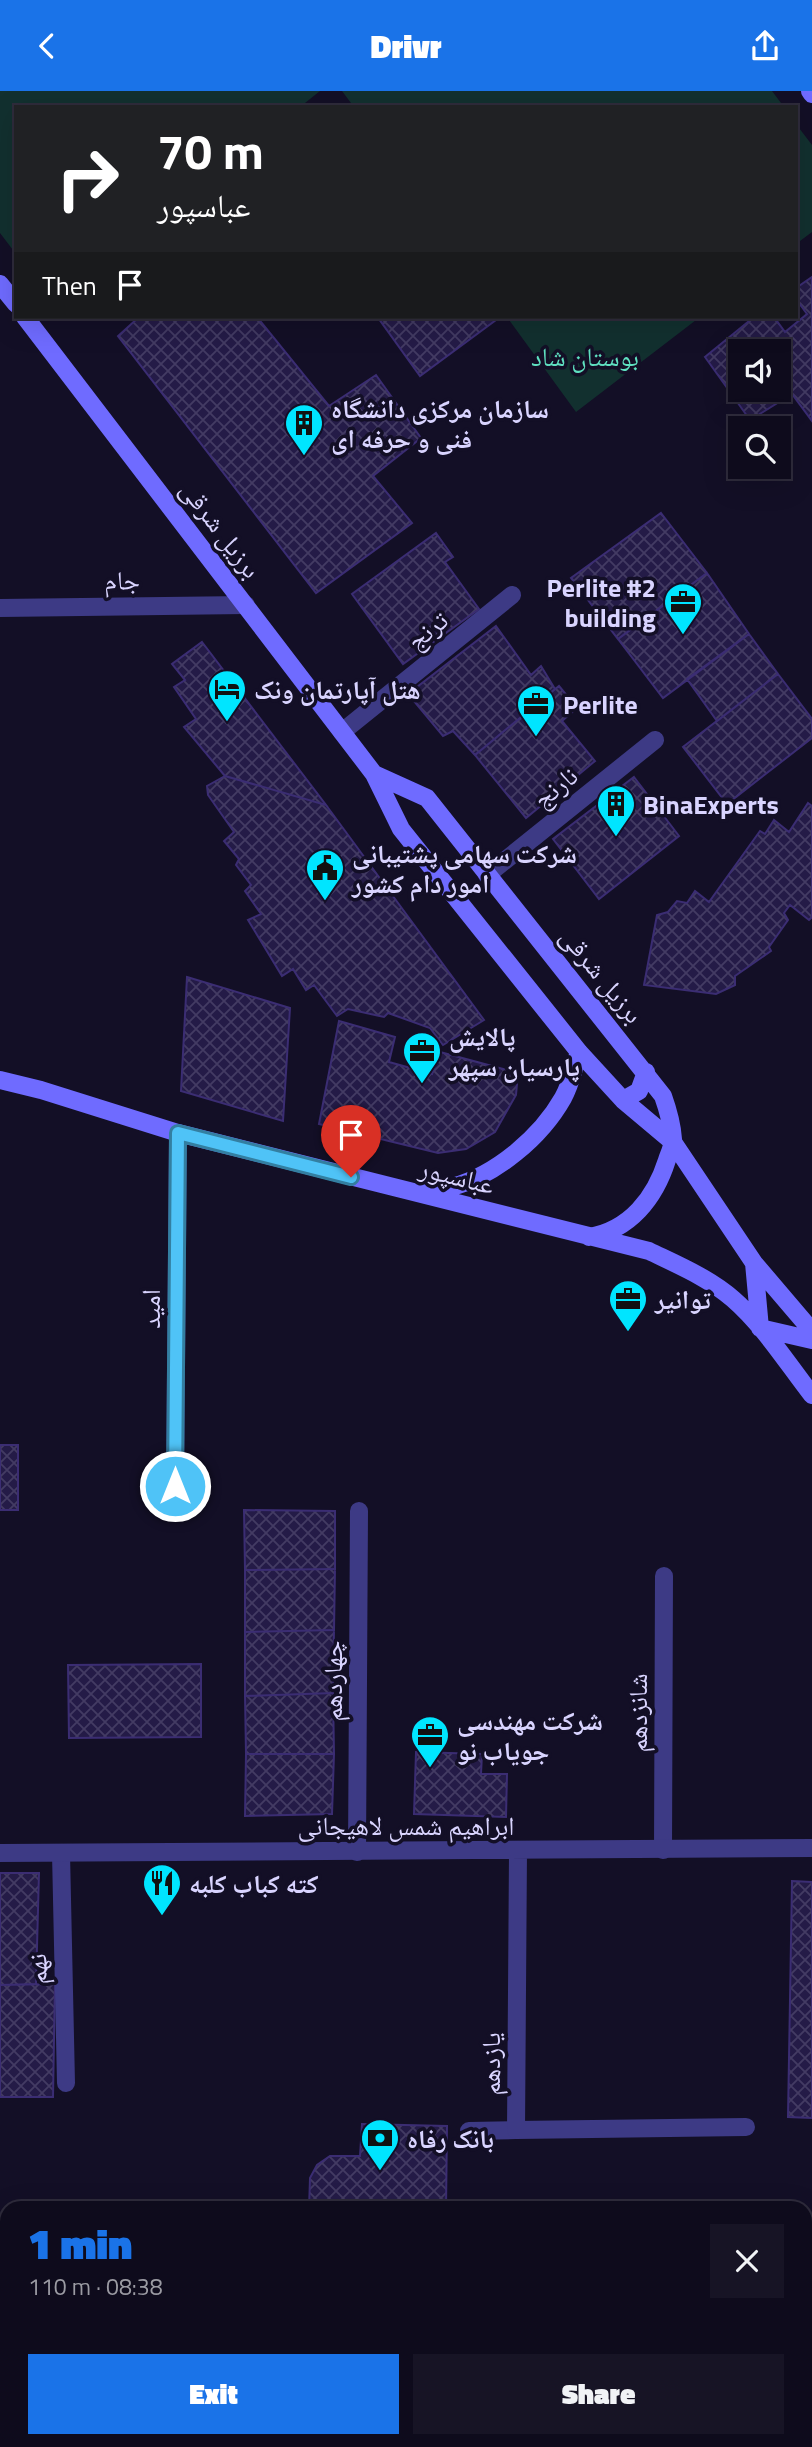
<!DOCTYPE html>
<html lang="en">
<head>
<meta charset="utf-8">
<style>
  body { margin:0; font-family:"Titillium Web","Noto Naskh Arabic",sans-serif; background:#171425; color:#f1f3f6; height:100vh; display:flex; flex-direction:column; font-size:26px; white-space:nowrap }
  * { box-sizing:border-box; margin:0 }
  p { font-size:23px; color:#9b9ba3 }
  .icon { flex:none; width:38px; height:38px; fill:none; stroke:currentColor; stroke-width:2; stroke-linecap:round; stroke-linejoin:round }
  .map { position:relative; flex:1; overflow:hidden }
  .sheet { position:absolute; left:0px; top:2110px; width:812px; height:247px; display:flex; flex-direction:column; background:#0e0b1c; border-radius:21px 21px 0 0; box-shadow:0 7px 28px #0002,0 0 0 2px #2e2b3b }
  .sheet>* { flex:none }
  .top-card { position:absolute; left:14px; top:14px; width:784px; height:214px; border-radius:0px; box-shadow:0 7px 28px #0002,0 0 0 2px #2e2b3b; background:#202124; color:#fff; overflow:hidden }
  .buttons { position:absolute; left:728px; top:248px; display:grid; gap:14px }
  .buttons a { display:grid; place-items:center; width:63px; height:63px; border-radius:0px; background:#0e0b1c; box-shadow:0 7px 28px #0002,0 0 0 2px #2e2b3b; font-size:35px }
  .pin { position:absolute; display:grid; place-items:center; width:60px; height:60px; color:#fff; margin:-72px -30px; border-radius:50% 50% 50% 0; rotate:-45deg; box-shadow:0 0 7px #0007 }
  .pin .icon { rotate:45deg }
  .me { position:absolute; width:77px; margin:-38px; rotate:0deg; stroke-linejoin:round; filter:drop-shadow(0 0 5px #0008) }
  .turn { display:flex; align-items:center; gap:24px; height:147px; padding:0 28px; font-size:32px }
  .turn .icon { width:91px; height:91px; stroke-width:2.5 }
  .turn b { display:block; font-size:49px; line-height:60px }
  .then { display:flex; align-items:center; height:66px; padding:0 28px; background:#0003; gap:14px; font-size:26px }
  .round { display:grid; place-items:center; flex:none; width:74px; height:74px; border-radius:0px; background:#171425 }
  .overview { display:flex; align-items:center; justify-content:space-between; height:119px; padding:0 28px }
  h1 { font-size:42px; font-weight:800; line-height:52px; color:#1a73e8 }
  .cta { display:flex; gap:14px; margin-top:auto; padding:14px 28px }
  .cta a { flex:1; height:80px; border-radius:0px; background:#1a73e8; color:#fff; font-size:28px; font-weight:800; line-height:80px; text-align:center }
  .cta a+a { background:#171425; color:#f1f3f6 }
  header { display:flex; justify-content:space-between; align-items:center; height:91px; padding:0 28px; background:#1a73e8; color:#fff; font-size:32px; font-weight:800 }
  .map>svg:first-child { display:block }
  .park { fill:#12302f }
  .building { fill:url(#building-cross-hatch); stroke:#3b2d73; stroke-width:2; fill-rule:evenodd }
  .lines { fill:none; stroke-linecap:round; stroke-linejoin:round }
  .service { stroke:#3d3a85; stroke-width:18 }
  .minor { stroke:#3d3a85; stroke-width:18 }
  .secondary { stroke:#6f6bff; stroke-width:18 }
  .route-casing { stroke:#337fa1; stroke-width:18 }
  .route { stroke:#4fc3f7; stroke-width:12 }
  .labels { text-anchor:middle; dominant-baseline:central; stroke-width:7; stroke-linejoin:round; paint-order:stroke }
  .park-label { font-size:26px; fill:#5fe0c0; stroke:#130f26 }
  .poi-label { font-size:26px; font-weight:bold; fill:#d9d4ff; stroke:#130f26; text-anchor:start }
  .street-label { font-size:26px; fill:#d9d4ff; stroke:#130f26 }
</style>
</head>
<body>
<header><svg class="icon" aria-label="back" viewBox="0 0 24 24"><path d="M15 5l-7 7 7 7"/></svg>Drivr<svg class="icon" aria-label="share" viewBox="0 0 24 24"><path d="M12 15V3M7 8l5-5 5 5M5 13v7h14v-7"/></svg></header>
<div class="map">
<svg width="812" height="2356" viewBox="0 0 812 2356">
  <defs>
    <pattern id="building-cross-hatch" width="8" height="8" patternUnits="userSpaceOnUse" patternTransform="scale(1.75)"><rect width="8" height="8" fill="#241b47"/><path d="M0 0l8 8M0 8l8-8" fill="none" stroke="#433b63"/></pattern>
  </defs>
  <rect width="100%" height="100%" fill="#130f26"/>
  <path class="park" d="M 0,0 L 320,0 L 300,16 L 16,16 L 16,163 L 0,142 Z
    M 342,0 L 772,0 L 784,16 L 354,16 Z
    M 796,33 L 812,54 L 812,141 L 796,153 Z
    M 507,226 L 700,226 L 576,321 Z"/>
  <path class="building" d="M 812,186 L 812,330 L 792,303 L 750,329 L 705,266 L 754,226 L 774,226 L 785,241 L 807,223 L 796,208 L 796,197 ZM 740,261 L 779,261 L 779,299 L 740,299 Z
    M 139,226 L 257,226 L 329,315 L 376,284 L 421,347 L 373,385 L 412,432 L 316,502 L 118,245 Z
    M 383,226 L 494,226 L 496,229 L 420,285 L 379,228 Z
    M 661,422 L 707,482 L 618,548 L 571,487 Z
    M 436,442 L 453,466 L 445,471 L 479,518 L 403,573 L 352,503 Z
    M 707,482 L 749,543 L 663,607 L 618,548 Z
    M 496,535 L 531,584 L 541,575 L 555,598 L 475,664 L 453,640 L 443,645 L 408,603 Z
    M 749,543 L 778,583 L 717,630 L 687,588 Z
    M 202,551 L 326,714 L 225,685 L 184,636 L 196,628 L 174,596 L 185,589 L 172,573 Z
    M 778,583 L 812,628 L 812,647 L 727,713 L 683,656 Z
    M 559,595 L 577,617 L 562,630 L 595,670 L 526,727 L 475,664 Z
    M 225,685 L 326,714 L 484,929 L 443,954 L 430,937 L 388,922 L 384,926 L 348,918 L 337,925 L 314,894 L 306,899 L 293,878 L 282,885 L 248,829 L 261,823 L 245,800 L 251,794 L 236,774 L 239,768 L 224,750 L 234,741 L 208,704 L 207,695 Z
    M 634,686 L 679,745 L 599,808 L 553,748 Z
    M 808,712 L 812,715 L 812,826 L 809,829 L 790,814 L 784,822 L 788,829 L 769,856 L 771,860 L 735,885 L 735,894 L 716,903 L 644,894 L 657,824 L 668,821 L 677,810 L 687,812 L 695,800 L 709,811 L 760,740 L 765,743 L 774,729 L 789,741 Z
    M 187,886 L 290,917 L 283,1030 L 181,1000 Z
    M 339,930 L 395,946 L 389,971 L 432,983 L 440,961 L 518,982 L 516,1004 L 495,1041 L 466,1058 L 438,1062 L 319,1033 Z
    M 0,1354 L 18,1354 L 18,1419 L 0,1419 Z
    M 244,1419 L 335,1420 L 335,1478 L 245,1479 Z
    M 335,1478 L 334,1539 L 245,1541 L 245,1479 Z
    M 334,1539 L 333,1602 L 245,1605 L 245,1541 Z
    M 201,1573 L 201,1646 L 69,1647 L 68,1574 Z
    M 333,1602 L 334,1663 L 246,1663 L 245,1605 Z
    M 416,1661 L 482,1663 L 481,1683 L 507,1683 L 506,1726 L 414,1723 Z
    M 246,1663 L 334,1663 L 332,1723 L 245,1725 Z
    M 0,1782 L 39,1782 L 36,1893 L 0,1894 Z
    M 792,1790 L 812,1791 L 812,2027 L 788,2026 Z
    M 55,1893 L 53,2006 L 0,2006 L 0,1894 Z
    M 362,2033 L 447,2035 L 446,2118 L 309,2118 L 310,2087 L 317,2074 L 330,2065 L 360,2065 Z"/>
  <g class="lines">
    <path class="service" d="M 663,1759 L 664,1485
      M 357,1761 L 359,1420
      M 61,1762 L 66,1992
      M 469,2040 L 516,2039
      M 805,2344 L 812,2343
      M 0,2349 L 7,2349"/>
    <path class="minor" d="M 0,517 L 246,514
      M 342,641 L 512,504
      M 487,784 L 655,649
      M 175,1395 L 178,1042
      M 518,1760 L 516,2039 L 746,2036
      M 0,1762 L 812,1757"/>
    <path class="secondary" d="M 810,0 L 812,3
      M 0,193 L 16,213
      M 25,226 L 374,683 L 401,738 L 579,961 L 623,1009 L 673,1051 L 754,1172 L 812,1240
      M 374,683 L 427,707 L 663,1005 C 668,1019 672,1033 673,1048 C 673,1055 669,1063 667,1069 C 655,1107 630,1139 589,1146
      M 0,989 L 41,999 L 178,1042 L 649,1160 C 678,1174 709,1187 733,1208 C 764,1235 787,1272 812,1304
      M 623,1009 L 639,1000 L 646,981
      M 425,1098 C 433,1097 443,1099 452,1096 C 496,1084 541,1046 563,1007 C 571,993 574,976 579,961
      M 754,1172 L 760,1237
      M 760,1237 L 812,1249"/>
  </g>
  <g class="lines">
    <defs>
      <path id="route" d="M 175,1395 L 178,1042 L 351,1086"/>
    </defs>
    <use href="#route" class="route-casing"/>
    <use href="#route" class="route"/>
  </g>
  <defs>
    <symbol id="building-pin" viewBox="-11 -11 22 30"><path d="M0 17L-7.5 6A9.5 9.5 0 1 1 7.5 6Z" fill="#00e5ff" stroke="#130f26"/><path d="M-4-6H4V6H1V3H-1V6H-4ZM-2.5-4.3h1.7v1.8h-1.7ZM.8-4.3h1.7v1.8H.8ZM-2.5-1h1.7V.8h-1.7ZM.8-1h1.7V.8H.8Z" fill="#111"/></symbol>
    <symbol id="office-pin" viewBox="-11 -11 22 30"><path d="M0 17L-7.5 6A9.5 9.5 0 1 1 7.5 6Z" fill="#00e5ff" stroke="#130f26"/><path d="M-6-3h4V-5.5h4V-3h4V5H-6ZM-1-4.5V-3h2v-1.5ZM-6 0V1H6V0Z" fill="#111"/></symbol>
    <symbol id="hotel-pin" viewBox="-11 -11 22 30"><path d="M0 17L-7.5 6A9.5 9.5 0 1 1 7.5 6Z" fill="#00e5ff" stroke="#130f26"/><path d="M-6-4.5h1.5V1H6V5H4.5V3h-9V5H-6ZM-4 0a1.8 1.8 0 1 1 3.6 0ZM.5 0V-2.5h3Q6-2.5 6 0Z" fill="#111"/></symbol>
    <symbol id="civic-pin" viewBox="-11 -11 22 30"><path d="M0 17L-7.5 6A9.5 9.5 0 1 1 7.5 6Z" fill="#00e5ff" stroke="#130f26"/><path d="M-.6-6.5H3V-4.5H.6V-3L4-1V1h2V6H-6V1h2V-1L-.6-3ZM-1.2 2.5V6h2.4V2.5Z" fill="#111"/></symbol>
    <symbol id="restaurant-pin" viewBox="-11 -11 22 30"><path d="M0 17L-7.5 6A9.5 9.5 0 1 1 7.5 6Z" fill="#00e5ff" stroke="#130f26"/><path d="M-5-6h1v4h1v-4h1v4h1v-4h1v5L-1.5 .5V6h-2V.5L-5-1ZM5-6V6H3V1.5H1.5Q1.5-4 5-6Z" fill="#111"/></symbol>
    <symbol id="bank-pin" viewBox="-11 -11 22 30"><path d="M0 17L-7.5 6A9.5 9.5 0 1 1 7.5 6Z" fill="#00e5ff" stroke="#130f26"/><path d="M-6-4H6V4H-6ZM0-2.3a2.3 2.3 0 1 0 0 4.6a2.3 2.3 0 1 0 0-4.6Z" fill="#111"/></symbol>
  </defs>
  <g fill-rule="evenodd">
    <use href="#building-pin" x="282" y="310" width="44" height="60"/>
    <use href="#office-pin" x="661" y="489" width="44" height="60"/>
    <use href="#hotel-pin" x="205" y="576" width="44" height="60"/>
    <use href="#office-pin" x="514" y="591" width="44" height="60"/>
    <use href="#building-pin" x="594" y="691" width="44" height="60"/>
    <use href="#civic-pin" x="303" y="755" width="44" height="60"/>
    <use href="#office-pin" x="400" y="938" width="44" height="60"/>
    <use href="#office-pin" x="606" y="1186" width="44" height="60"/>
    <use href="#office-pin" x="408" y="1622" width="44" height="60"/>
    <use href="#restaurant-pin" x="140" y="1770" width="44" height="60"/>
    <use href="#bank-pin" x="358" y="2025" width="44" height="60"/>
  </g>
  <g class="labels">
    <g class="park-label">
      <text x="585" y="265">بوستان شاد</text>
    </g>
    <g class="poi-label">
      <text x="331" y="317">سازمان مرکزی دانشگاه<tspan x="331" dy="30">فنی و حرفه ای</tspan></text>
      <text x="656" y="496" text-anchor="end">Perlite #2<tspan x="656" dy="30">building</tspan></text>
      <text x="254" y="598">هتل آپارتمان ونک</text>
      <text x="563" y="613">Perlite</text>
      <text x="643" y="713">BinaExperts</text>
      <text x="352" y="762">شركت سهامى پشتيبانى<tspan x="352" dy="30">امور دام كشور</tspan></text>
      <text x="449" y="945">پالایش<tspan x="449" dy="30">پارسیان سپهر</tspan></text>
      <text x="655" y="1208">توانیر</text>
      <text x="457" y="1629">شرکت مهندسی<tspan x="457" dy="30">جویاب نو</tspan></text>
      <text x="189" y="1792">کته کباب کلبه</text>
      <text x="407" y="2047">بانک رفاه</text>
    </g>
    <g class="street-label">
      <text transform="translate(221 438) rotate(53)">برزیل شرقی</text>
      <text transform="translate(122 489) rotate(-1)">جام</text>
      <text transform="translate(427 539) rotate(-39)">ترنج</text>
      <text transform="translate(555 696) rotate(-39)">نارنج</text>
      <text transform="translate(602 884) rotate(51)">برزیل شرقی</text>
      <text transform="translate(457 1085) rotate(14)">عباسپور</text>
      <text transform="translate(150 1218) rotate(-90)">امید</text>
      <text transform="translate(332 1590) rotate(-90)">چهاردهم</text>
      <text transform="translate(637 1622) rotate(-90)">شانزدهم</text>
      <text x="406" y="1734">ابراهیم شمس لاهیجانی</text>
      <text transform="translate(37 1878) rotate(-91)">نهم</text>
      <text transform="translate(490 1973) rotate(-90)">یازدهم</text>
    </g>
  </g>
</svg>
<div class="buttons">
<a><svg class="icon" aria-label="sound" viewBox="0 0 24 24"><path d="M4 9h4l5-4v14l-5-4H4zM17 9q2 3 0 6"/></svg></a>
<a><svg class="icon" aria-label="search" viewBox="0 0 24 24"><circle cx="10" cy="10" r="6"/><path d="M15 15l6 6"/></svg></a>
</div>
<div class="pin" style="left:351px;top:1086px;background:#d93025"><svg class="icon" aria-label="arrive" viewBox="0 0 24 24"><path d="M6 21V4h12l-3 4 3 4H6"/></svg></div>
<svg class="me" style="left:175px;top:1395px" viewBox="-20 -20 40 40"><circle r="17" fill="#4fc3f7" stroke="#fff" stroke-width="3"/><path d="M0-11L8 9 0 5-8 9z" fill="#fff"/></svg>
<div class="top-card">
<div class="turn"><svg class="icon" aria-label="right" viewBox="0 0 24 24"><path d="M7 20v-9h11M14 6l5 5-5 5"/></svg><div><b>70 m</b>عباسپور</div></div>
<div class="then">Then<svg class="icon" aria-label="arrive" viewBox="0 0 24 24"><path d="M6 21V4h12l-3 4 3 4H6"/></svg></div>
</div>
<section class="sheet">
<div class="overview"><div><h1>1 min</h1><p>110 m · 08:38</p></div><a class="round"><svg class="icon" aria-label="close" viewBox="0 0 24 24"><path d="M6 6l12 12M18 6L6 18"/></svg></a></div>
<div class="cta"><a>Exit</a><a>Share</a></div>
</section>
</div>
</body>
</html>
